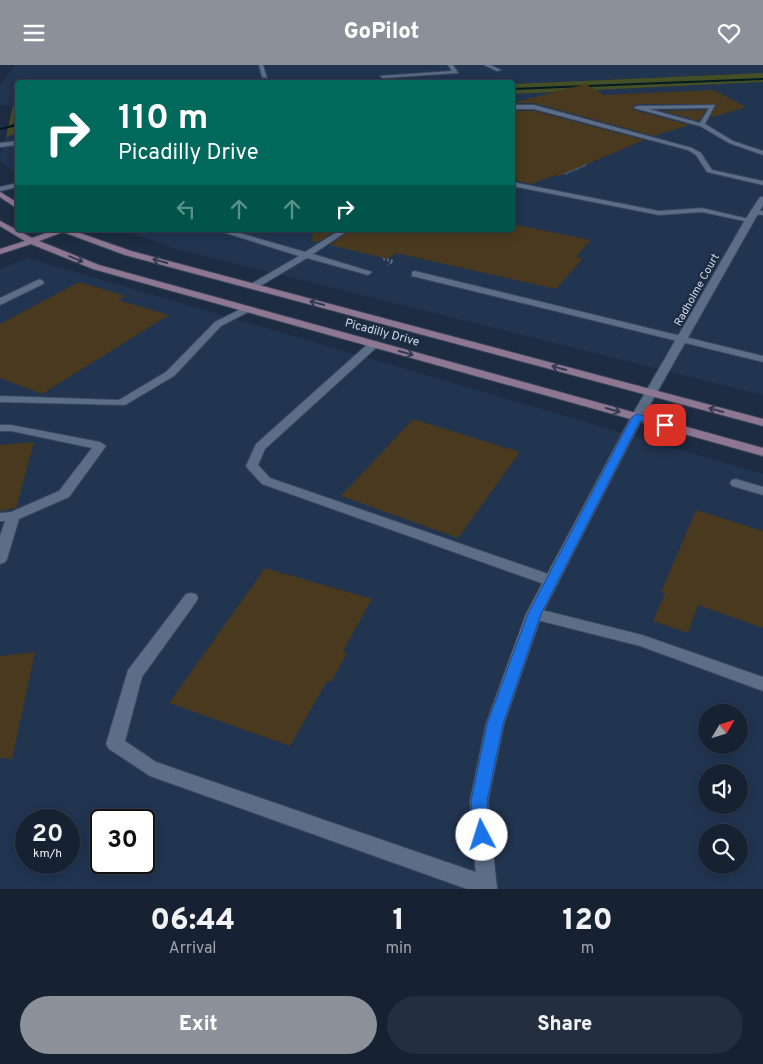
<!DOCTYPE html>
<html lang="en">
<head>
<meta charset="utf-8">
<style>
  body { margin:0; font-family:Overpass,sans-serif; background:#232e3e; color:#f1f3f6; height:100vh; display:flex; flex-direction:column; font-size:19px; white-space:nowrap }
  * { box-sizing:border-box; margin:0 }
  p { font-size:16px; color:#9ea3ac }
  .icon { flex:none; width:28px; height:28px; fill:none; stroke:currentColor; stroke-width:2; stroke-linecap:round; stroke-linejoin:round }
  .map { position:relative; height:824px; overflow:hidden }
  .details { display:flex; flex-direction:column; background:#162132; flex:1 }
  .details>* { flex:none }
  .top-card { position:absolute; left:15px; top:15px; width:500px; height:152px; border-radius:5px; box-shadow:0 2px 12px #0003,0 0 0 1px #353e4d; background:#00695c; color:#fff; overflow:hidden }
  .needle { width:32px; rotate:52deg }
  .fabs { position:absolute; left:698px; top:639px; display:grid; gap:10px }
  .fabs a { display:grid; place-items:center; width:50px; height:50px; border-radius:50%; background:#162132; box-shadow:0 2px 12px #0003,0 0 0 1px #353e4d; font-size:25px }
  .speed { position:absolute; left:15px; top:744px; display:flex; gap:10px; font-size:25px; font-weight:700; text-align:center }
  .speed>* { display:grid; place-content:center; width:65px; height:65px; border-radius:50%; background:#162132; box-shadow:0 2px 12px #0003,0 0 0 1px #353e4d; line-height:1 }
  .speed small { font-size:12px; font-weight:400 }
  .speed .limit { border:2px solid #111; border-radius:8px; background:#fff; color:#111 }
  .pin { position:absolute; display:grid; place-items:center; width:42px; height:42px; color:#fff; margin:-21px; border-radius:10px; box-shadow:0 2px 8px #0006 }
  .me { position:absolute; width:55px; margin:-28px; rotate:355deg; stroke-linejoin:round; filter:drop-shadow(0 0 4px #0008) }
  .turn { display:flex; align-items:center; gap:18px; height:105px; padding:0 20px; font-size:22px }
  .turn .icon { width:65px; height:65px; stroke-width:2.5 }
  .turn b { display:block; font-size:35px; line-height:42px }
  .lanes { display:flex; align-items:center; height:48px; padding:0 20px; background:#0003; justify-content:center; gap:25px; direction:ltr }
  .lanes .off { opacity:.35 }
  .eta { display:flex; justify-content:space-evenly; align-items:center; height:85px; text-align:center }
  .eta b { font-size:30px; font-weight:800; line-height:35px }
  .action { display:flex; gap:10px; margin-top:auto; padding:10px 20px }
  .action a { flex:1; height:58px; border-radius:30px; background:#8c9099; color:#fff; font-size:20px; font-weight:800; line-height:58px; text-align:center }
  .action a+a { background:#232e3e; color:#f1f3f6 }
  header { display:flex; justify-content:space-between; align-items:center; height:65px; padding:0 20px; background:#8c9099; color:#fff; font-size:22px; font-weight:800 }
  .map>svg:first-child { display:block }
  .built { fill:#213450; fill-rule:evenodd }
  .green { fill:#454f26 }
  .lines { fill:none; stroke-linecap:round; stroke-linejoin:round }
  .stream { fill:#011b21; fill-rule:evenodd }
  .building { fill:#49391f }
  .lane-casing { stroke:#3b475a; stroke-width:2 }
  .street-casing { stroke:#3b475a; stroke-width:2 }
  .secondary-casing { stroke:#3b475a; stroke-width:2 }
  .path-far1 { stroke:#5e6b7f; stroke-width:2; stroke-dasharray:1 1; stroke-linecap:butt }
  .path { stroke:#5e6b7f; stroke-width:2.5; stroke-dasharray:2 2; stroke-linecap:butt }
  .lane { fill:#5c6d88; fill-rule:evenodd }
  .street { fill:#5c6d88; fill-rule:evenodd }
  .secondary { fill:#8d7792; fill-rule:evenodd }
  .oneway { stroke:#333b52 }
  .route { fill:#1a73e8; stroke:#114b97 }
  .labels { text-anchor:middle; dominant-baseline:central; stroke-width:4.5; stroke-linejoin:round; paint-order:stroke }
  .far-street-label { font-size:11px; fill:#d1dbea; stroke:#1d2c42 }
  .street-label { font-size:12px; fill:#d1dbea; stroke:#1d2c42 }
</style>
</head>
<body>
<header><svg class="icon" aria-label="menu" viewBox="0 0 24 24"><path d="M4 6h16M4 12h16M4 18h16"/></svg>GoPilot<svg class="icon" aria-label="heart" viewBox="0 0 24 24"><path d="M12 20l-8-8c-3-5 5-10 8-4 3-6 11-1 8 4z"/></svg></header>
<div class="map">
<svg width="763" height="824" viewBox="0 0 763 824">
  <rect width="100%" height="100%" fill="#1d2c42"/>
  <path class="built" d="M 15,0 L 763,0 L 763,8 L 513,19 L 18,18 L 17,40 L 0,40 L 0,20 Z
    M 763,17 L 763,330 L 170,182 L 123,165 L 512,165 L 513,29 Z
    M 17,68 L 17,110 L 0,96 L 0,91 L 6,72 Z
    M 27,193 L 763,409 L 763,824 L 0,824 L 0,204 ZM 706,648 L 739,648 L 739,680 L 706,680 ZM 706,708 L 739,708 L 739,740 L 706,740 ZM 26,755 L 69,755 L 69,798 L 26,798 ZM 101,755 L 144,755 L 144,798 L 101,798 ZM 706,768 L 739,768 L 739,800 L 706,800 Z"/>
  <path class="green" d="M 763,8 L 763,17 L 513,29 L 512,19 Z
    M 13,40 L 17,40 L 17,68 L 6,72 Z"/>
  <g class="lines">
    <path class="stream" d="M 763,13 L 763,15 L 512,25 L 512,23 Z
      M 18,58 L 18,61 L 0,65 L 0,63 Z"/>
  </g>
  <path class="building" d="M 586,19 L 604,30 L 714,25 L 746,42 L 710,53 L 716,39 L 636,39 L 632,43 L 634,45 L 689,60 L 654,71 L 534,38 L 512,38 Z
    M 706,45 L 699,56 L 662,46 Z
    M 512,46 L 534,46 L 644,75 L 559,111 L 556,110 L 532,119 L 512,115 Z
    M 512,159 L 591,175 L 576,192 L 583,193 L 556,224 L 396,188 L 388,194 L 330,180 L 351,165 L 512,165 Z
    M 313,165 L 336,165 L 318,177 L 312,176 Z
    M 79,217 L 126,231 L 118,235 L 169,250 L 42,329 L 0,313 L 0,259 Z
    M 413,354 L 520,387 L 458,473 L 341,431 Z
    M 34,377 L 16,443 L 0,446 L 0,380 Z
    M 696,445 L 763,466 L 763,563 L 698,540 L 688,568 L 653,556 L 665,528 L 661,527 Z
    M 265,503 L 372,534 L 343,586 L 347,588 L 331,617 L 327,616 L 290,681 L 169,638 Z
    M 35,587 L 12,694 L 0,693 L 0,591 Z"/>
  <g class="lines">
    <defs>
      <path id="lane" d="M 259,0 L 263,0 L 267,13 L 262,12 Z
        M 448,0 L 453,0 L 458,8 L 383,13 L 380,11 L 452,6 Z
        M 484,0 L 490,0 L 501,5 L 497,6 Z
        M 512,40 L 534,40 L 692,83 L 701,88 L 712,105 L 763,116 L 763,120 L 707,107 L 696,90 L 688,85 L 534,44 L 512,44 Z
        M 715,40 L 705,59 L 733,76 L 763,86 L 763,90 L 729,78 L 700,61 L 634,43 L 637,41 ZM 709,43 L 700,58 L 649,44 Z
        M 18,76 L 18,80 L 0,82 L 0,78 Z
        M 512,117 L 659,146 L 702,143 L 753,155 L 749,157 L 702,147 L 659,150 L 512,121 Z
        M 18,118 L 18,122 L 0,126 L 0,122 Z
        M 751,145 L 763,146 L 763,150 L 751,149 Z
        M 216,165 L 229,165 L 305,187 L 340,165 L 349,165 L 313,189 L 372,207 L 368,210 L 307,193 L 257,223 L 251,223 L 251,219 L 299,191 Z
        M 415,206 L 763,291 L 763,297 L 412,211 L 412,207 Z
        M 40,214 L 44,217 L 43,219 L 0,240 L 0,233 Z
        M 247,241 L 252,244 L 250,246 L 221,261 L 174,311 L 125,340 L 0,337 L 0,331 L 119,335 L 166,307 L 215,257 Z
        M 374,276 L 378,277 L 378,281 L 265,384 L 258,400 L 270,413 L 557,512 L 559,516 L 557,520 L 552,521 L 547,520 L 262,419 L 248,404 L 246,401 L 256,379 L 370,277 Z
        M 0,360 L 11,360 L 100,377 L 106,381 L 69,432 L 19,454 L 7,494 L 5,497 L 0,499 L 0,471 L 5,456 L 0,456 L 0,448 L 11,447 L 59,426 L 92,383 L 11,366 L 0,366 Z
        M 736,414 L 763,422 L 763,430 L 732,421 L 730,418 L 732,415 Z
        M 191,528 L 196,529 L 198,533 L 196,537 L 142,612 L 125,676 L 156,697 L 487,811 L 494,814 L 497,821 L 496,824 L 467,824 L 150,711 L 109,684 L 106,679 L 128,605 L 186,529 Z
        M 534,543 L 642,570 L 763,612 L 763,626 L 640,581 L 529,553 L 526,549 L 529,545 Z"/>
      <path id="street" d="M 760,132 L 763,132 L 763,140 L 643,352 L 542,549 L 504,659 L 488,736 L 497,824 L 477,824 L 470,736 L 486,659 L 526,549 L 631,352 L 745,155 Z"/>
      <path id="secondary" d="M 0,127 L 18,138 L 18,144 L 0,132 Z
        M 0,156 L 32,173 L 55,165 L 71,165 L 131,186 L 763,354 L 763,361 L 125,190 L 63,167 L 39,176 L 99,200 L 763,383 L 763,391 L 93,204 L 31,179 L 0,189 L 0,184 L 25,176 L 0,161 Z"/>
    </defs>
    <use href="#lane" class="lane-casing"/>
    <use href="#street" class="street-casing"/>
    <use href="#secondary" class="secondary-casing"/>
    <path class="path-far1" d="M 565,109 L 586,100"/>
    <path class="path" d="M 383,194 L 393,196 L 388,200"/>
    <use href="#lane" class="lane"/>
    <use href="#street" class="street"/>
    <use href="#secondary" class="secondary"/>
  </g>
  <defs><path id="oneway-shaft" d="M-6 0H5M1.5-3L5.5 0L1.5 3" fill="none" stroke-width="1.6" stroke-linecap="round" stroke-linejoin="round" transform="scale(1.25)"/></defs>
  <g class="oneway">
    <use href="#oneway-shaft" transform="translate(76 194) rotate(22)"/>
    <use href="#oneway-shaft" transform="translate(160 196) rotate(-165)"/>
    <use href="#oneway-shaft" transform="translate(317 238) rotate(-165)"/>
    <use href="#oneway-shaft" transform="translate(406 288) rotate(15)"/>
    <use href="#oneway-shaft" transform="translate(559 303) rotate(-165)"/>
    <use href="#oneway-shaft" transform="translate(613 345) rotate(16)"/>
    <use href="#oneway-shaft" transform="translate(716 345) rotate(-165)"/>
  </g>
  <path class="route" d="M 637,349 L 669,358 L 670,360 L 665,363 L 640,356 L 541,549 L 503,659 L 487,736 L 491,770 L 488,776 L 482,778 L 476,776 L 474,770 L 471,736 L 487,659 L 528,549 L 632,352 Z"/>
  <g class="labels">
    <g class="far-street-label">
      <text transform="translate(697 225) rotate(-61)">Radholme Court</text>
    </g>
    <g class="street-label">
      <text transform="translate(382 268) rotate(15)">Picadilly Drive</text>
    </g>
  </g>
</svg>
<div class="fabs">
<a><svg class="needle" viewBox="-14 -14 28 28"><path d="M0-13l5 13h-10z" fill="#e53935"/><path d="M0 13l5-13h-10z" fill="#9ea3ac"/></svg></a>
<a><svg class="icon" aria-label="sound" viewBox="0 0 24 24"><path d="M4 9h4l5-4v14l-5-4H4zM17 9q2 3 0 6"/></svg></a>
<a><svg class="icon" aria-label="search" viewBox="0 0 24 24"><circle cx="10" cy="10" r="6"/><path d="M15 15l6 6"/></svg></a>
</div>
<div class="speed"><div>20<small>km/h</small></div><div class="limit">30</div></div>
<div class="pin" style="left:665px;top:360px;background:#d93025"><svg class="icon" aria-label="arrive" viewBox="0 0 24 24"><path d="M6 21V4h12l-3 4 3 4H6"/></svg></div>
<svg class="me" style="left:482px;top:770px" viewBox="-20 -20 40 40"><circle r="19" fill="#fff"/><path d="M0-13L10 11 0 6-10 11z" fill="#1a73e8"/></svg>
<div class="top-card">
<div class="turn"><svg class="icon" aria-label="right" viewBox="0 0 24 24"><path d="M7 20v-9h11M14 6l5 5-5 5"/></svg><div><b>110 m</b>Picadilly Drive</div></div>
<div class="lanes"><svg class="icon off" aria-label="left" viewBox="0 0 24 24"><path d="M17 20v-9H6M10 6l-5 5 5 5"/></svg><svg class="icon off" aria-label="ahead" viewBox="0 0 24 24"><path d="M12 20V5M6 11l6-6 6 6"/></svg><svg class="icon off" aria-label="ahead" viewBox="0 0 24 24"><path d="M12 20V5M6 11l6-6 6 6"/></svg><svg class="icon" aria-label="right" viewBox="0 0 24 24"><path d="M7 20v-9h11M14 6l5 5-5 5"/></svg></div>
</div>
</div>
<section class="details">
<div class="eta">
<div><b>06:44</b><p>Arrival</p></div>
<div><b>1</b><p>min</p></div>
<div><b>120</b><p>m</p></div>
</div>
<div class="action"><a>Exit</a><a>Share</a></div>
</section>
</body>
</html>
